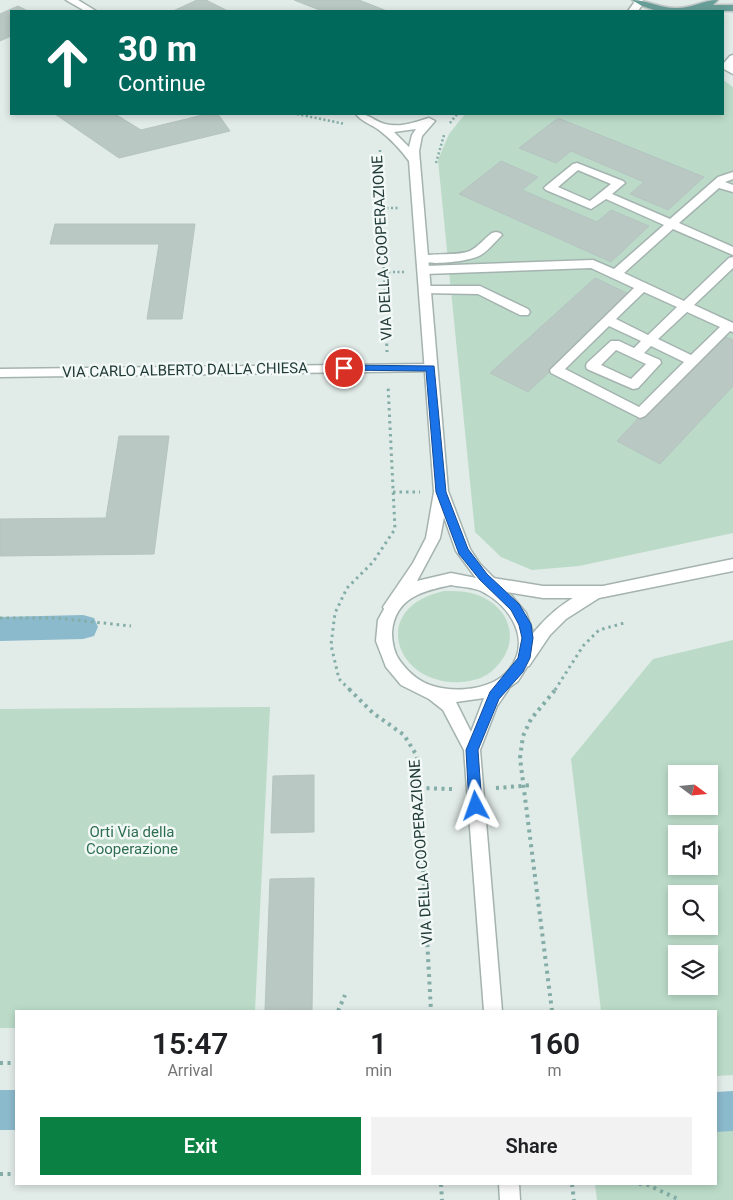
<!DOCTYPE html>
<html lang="en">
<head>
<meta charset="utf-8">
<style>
  body { margin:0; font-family:Roboto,sans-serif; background:#f2f2f2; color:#202124; height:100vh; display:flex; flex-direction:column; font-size:19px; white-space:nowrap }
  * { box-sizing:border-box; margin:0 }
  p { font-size:16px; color:#757577 }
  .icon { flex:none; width:28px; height:28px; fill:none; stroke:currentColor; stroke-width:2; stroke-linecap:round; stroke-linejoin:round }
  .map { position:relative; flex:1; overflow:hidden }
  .drawer { position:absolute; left:15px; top:1010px; width:702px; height:175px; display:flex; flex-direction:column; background:#fff; border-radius:0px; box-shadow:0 2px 8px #0003 }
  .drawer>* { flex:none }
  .top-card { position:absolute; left:10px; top:10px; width:714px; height:105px; border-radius:0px; box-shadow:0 2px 8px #0003; background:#00695c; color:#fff; overflow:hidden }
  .needle { width:32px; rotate:106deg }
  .buttons { position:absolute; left:668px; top:765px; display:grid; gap:10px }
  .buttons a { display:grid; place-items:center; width:50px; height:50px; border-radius:0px; background:#fff; box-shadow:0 2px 8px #0003; font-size:25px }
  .pin { position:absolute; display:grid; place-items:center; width:42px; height:42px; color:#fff; margin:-21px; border:2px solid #fff; border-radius:50%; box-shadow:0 1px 5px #0007 }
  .me { position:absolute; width:55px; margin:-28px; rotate:356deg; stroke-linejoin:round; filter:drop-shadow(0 0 4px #0008) }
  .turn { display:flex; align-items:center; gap:18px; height:105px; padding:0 25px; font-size:22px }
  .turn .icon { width:65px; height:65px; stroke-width:2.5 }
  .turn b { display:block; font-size:35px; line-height:42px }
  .eta { display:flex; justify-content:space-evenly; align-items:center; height:85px; text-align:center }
  .eta b { font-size:30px; font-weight:600; line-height:35px }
  .cta { display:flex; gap:10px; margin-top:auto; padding:10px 25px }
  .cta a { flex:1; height:58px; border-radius:0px; background:#0b8043; color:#fff; font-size:20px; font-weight:600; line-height:58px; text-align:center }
  .cta a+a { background:#f2f2f2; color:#202124 }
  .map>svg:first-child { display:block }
  .green { fill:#bbdbc8; fill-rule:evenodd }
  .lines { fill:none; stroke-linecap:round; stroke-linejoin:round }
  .canal { fill:#8cbacd; fill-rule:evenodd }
  .building { fill:#bac8c4; stroke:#b4c4c0 }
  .service-casing { stroke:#a4b3b0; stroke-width:3 }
  .minor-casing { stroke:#a4b3b0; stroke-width:3 }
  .tertiary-casing { stroke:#a4b3b0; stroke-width:3 }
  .primary-casing { stroke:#c1c8c7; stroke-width:3 }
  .path-far2 { stroke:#83ada6; stroke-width:2.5; stroke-dasharray:2 2.5; stroke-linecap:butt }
  .path-far1 { stroke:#83ada6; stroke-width:3; stroke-dasharray:2.5 4; stroke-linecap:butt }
  .path { stroke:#83ada6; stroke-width:4; stroke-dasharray:3 4.5; stroke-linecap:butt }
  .service { fill:#fff; fill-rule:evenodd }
  .minor { fill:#fff; fill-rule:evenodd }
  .tertiary { fill:#fff; fill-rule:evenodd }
  .primary { fill:#689e98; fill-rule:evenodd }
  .route { fill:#1a73e8; stroke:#114b97 }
  .labels { text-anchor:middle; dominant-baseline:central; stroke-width:5; stroke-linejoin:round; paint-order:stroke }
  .street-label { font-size:15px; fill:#223b38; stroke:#f1f8f5 }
  .park-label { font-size:15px; fill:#2f6f51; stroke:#f1f8f5 }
</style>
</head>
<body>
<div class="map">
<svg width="733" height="1200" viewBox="0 0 733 1200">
  <rect width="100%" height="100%" fill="#e1ebe8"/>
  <path class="green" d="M 723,80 L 733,87 L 733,533 L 579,566 L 532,570 L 501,557 L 475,532 L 438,160 L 449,134 L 465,114 L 722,114 Z
    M 444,591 C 456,591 467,591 478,595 C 513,609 521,645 493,670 C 485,678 473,681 462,682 C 396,687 367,608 444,591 Z
    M 733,640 L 733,1075 L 716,1076 L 716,1011 L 601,1011 L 571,759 L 653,659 ZM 676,774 L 709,774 L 709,806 L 676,806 ZM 676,834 L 709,834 L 709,866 L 676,866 ZM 676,894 L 709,894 L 709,926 L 676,926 ZM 676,954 L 709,954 L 709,986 L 676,986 Z
    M 270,707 L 255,1011 L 16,1011 L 16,1028 L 0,1028 L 0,709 Z
    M 733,1126 L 733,1200 L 597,1200 L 595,1184 L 716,1184 L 716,1127 Z"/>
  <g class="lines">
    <path class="canal" d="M 83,615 L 94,618 L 98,627 L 94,636 L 83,639 L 0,641 L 0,617 Z
      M 0,1090 L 16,1090 L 16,1130 L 0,1130 Z
      M 733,1091 L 733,1131 L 716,1132 L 716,1092 Z"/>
  </g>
  <path class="building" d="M 197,0 L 206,0 L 228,11 L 173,11 Z
    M 294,0 L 359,0 L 387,11 L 322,11 Z
    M 18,6 L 28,11 L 11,11 L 11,36 L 0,41 L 0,14 Z
    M 55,114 L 115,114 L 141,130 L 207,114 L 218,114 L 230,131 L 119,158 Z
    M 558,118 L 704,177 L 668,210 L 630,194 L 644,182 L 571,151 L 556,163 L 519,148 Z
    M 501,161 L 538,177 L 522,190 L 597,222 L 611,210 L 649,226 L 611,262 L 459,194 Z
    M 55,224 L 195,224 L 182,319 L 147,319 L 159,244 L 50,244 Z
    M 595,278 L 631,295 L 528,392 L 490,373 Z
    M 722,335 L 733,340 L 733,386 L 660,464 L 617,441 L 667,387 Z
    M 119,436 L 169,436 L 154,554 L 0,556 L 0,519 L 106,518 Z
    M 314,775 L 314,832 L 271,833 L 273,776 Z
    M 314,878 L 312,1010 L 265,1011 L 270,879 Z"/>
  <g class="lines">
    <defs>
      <path id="service" d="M 577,163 L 623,181 L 625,183 L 612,194 L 670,219 L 718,177 L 733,172 L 733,179 L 725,182 L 733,185 L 733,192 L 719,188 L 679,223 L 733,247 L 733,255 L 673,229 L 624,273 L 684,301 L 729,258 L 733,257 L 733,268 L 694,305 L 733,323 L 733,332 L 730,331 L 645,416 L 640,418 L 551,373 L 550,370 L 634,288 L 591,268 L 425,274 L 419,270 L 425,266 L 593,260 L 614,269 L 664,225 L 606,199 L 591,209 L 546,190 L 544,188 L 546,186 L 573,164 ZM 578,170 L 611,184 L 590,201 L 558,187 ZM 644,292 L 677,307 L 648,335 L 616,319 ZM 687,312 L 720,327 L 691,355 L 658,339 ZM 609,326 L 641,341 L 634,348 L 619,341 L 611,341 L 587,363 L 586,366 L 587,369 L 633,389 L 638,388 L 661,363 L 660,360 L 644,353 L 651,346 L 684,362 L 639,407 L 565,369 ZM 616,350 L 646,364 L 631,379 L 601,365 Z
        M 496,232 L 500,233 L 502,235 L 500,237 C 494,243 487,252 479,256 C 469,261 426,267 418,259 C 426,251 456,257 470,251 C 478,247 485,238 492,233 Z
        M 426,286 L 480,286 L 528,309 L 530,312 L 528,315 L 520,315 L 478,294 L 422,293 L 420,290 Z"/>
      <path id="minor" d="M 66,0 L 78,0 L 96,11 L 85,11 Z
        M 733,55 L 733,74 L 722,68 L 723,64 L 730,56 Z
        M 431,364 L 437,368 L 436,371 L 0,377 L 0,369 Z
        M 733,559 L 733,571 L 599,598 L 566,619 L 550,635 L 529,666 L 523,667 L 517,666 L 515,661 C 528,636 549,612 573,598 L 543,598 L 481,588 L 476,586 L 474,582 L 476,578 L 481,576 L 543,586 L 603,586 Z"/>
      <path id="tertiary" d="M 636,0 L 642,0 L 644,2 L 638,11 L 628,11 Z
        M 356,114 C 370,113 373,121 385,124 C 402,128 414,122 429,118 L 435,121 L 422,136 L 419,151 L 448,491 L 470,549 L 480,564 L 499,583 L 501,589 L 511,595 L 526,613 L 535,638 L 532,659 L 518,681 L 510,687 L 497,706 L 480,750 L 502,1011 L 484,1011 L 464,750 L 443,710 L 429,699 L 401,685 L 386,667 L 376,641 L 378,620 L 384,609 L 383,607 L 413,563 L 426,538 L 434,492 L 409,161 C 400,149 391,139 379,130 C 371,124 362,122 356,114 ZM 416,129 L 412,135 L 409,147 L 394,132 ZM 444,517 L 456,551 L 476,578 L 451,573 L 417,581 L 440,538 ZM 451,585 C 460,587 472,587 481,591 C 511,606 533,641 508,671 C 492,690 455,693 433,686 C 419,682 408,672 400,661 C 394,653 392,642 392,632 C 395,598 422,591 451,585 ZM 484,698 L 471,732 L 456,702 Z
        M 499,1184 L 519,1184 L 520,1200 L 500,1200 Z"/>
      <path id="primary" d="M 632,0 C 647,0 660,8 675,8 C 691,9 703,0 718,0 L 713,5 L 733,5 L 733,11 L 657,11 L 642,6 Z"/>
    </defs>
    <use href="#service" class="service-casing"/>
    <use href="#minor" class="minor-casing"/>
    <use href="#tertiary" class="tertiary-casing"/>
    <use href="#primary" class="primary-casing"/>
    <path class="path-far2" d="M 297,114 L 345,124
      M 450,123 L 457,114
      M 380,150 L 385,299
      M 436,163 L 444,135
      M 382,208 L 399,208
      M 384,272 L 404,272"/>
    <path class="path-far1" d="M 385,298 L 387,352
      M 393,492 L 420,492
      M 0,618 L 56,618 L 131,626
      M 350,690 L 339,679 L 331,645 L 335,613 L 347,588 L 373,562 L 395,529 L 388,385
      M 555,690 L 583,646 L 599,630 L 624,623"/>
    <path class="path" d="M 349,689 L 373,713 L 404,735 L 417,756 L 431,1011
      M 419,788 L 453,789
      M 496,788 L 533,785
      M 338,1011 L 345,995
      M 552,1011 L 520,758 L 523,736 L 531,719 L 556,689
      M 0,1063 L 16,1063
      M 0,1174 L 16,1174
      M 441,1184 L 442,1200
      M 572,1184 L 574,1200
      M 639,1184 L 648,1185 L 680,1200"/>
    <use href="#service" class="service"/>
    <use href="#minor" class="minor"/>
    <use href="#tertiary" class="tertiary"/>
    <use href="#primary" class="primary"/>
  </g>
  <path class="route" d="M 344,365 L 434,366 L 446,492 L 468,549 L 487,574 L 519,604 L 531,624 L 533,638 L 530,658 L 523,672 L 499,699 L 478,750 L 482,806 L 480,810 L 476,811 L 471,810 L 469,806 L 466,750 L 490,692 L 518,658 L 522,638 L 519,625 L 511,610 L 480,580 L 459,554 L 436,492 L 426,371 L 341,370 L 341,366 Z"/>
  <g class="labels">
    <g class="street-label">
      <text transform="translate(382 248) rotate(-93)">VIA DELLA COOPERAZIONE</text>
      <text transform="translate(185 370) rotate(-1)">VIA CARLO ALBERTO DALLA CHIESA</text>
      <text transform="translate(421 852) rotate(-94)">VIA DELLA COOPERAZIONE</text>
    </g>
    <g class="park-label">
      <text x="132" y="832">Orti Via della<tspan x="132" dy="17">Cooperazione</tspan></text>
    </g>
  </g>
</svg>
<div class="buttons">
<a><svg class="needle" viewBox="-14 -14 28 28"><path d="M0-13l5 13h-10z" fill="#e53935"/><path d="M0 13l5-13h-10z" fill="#757577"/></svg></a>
<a><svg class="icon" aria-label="sound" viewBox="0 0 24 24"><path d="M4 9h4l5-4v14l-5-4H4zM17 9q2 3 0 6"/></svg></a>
<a><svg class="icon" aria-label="search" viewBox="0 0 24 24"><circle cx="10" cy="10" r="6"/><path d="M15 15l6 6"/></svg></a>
<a><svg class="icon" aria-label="layers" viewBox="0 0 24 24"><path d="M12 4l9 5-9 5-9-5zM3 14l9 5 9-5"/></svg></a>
</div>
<div class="pin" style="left:344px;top:368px;background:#d93025"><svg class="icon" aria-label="arrive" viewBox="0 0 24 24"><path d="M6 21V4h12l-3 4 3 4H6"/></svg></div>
<svg class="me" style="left:476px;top:806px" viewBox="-20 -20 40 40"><path d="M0-17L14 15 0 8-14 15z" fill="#1a73e8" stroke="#fff" stroke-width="4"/></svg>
<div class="top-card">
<div class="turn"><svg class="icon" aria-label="ahead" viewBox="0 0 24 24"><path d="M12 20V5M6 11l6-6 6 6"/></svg><div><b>30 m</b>Continue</div></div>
</div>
<section class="drawer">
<div class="eta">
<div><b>15:47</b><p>Arrival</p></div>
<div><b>1</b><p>min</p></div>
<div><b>160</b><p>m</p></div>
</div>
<div class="cta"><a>Exit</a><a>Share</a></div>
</section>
</div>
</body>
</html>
